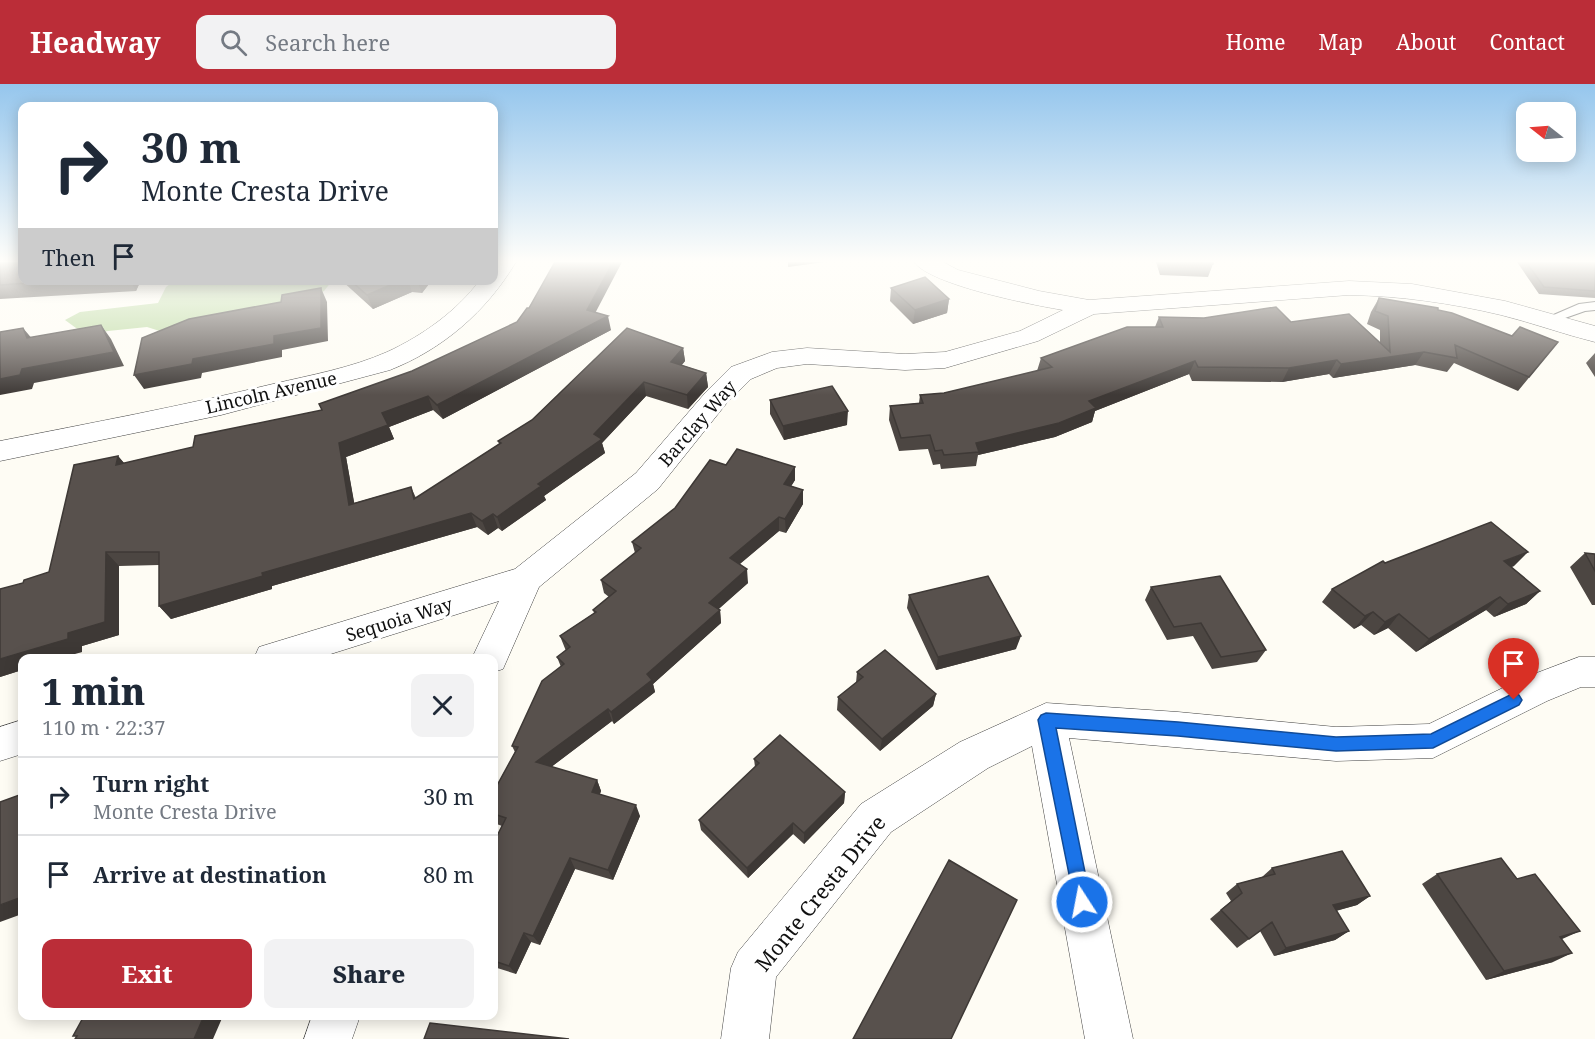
<!DOCTYPE html>
<html lang="en">
<head>
<meta charset="utf-8">
<style>
  body { margin:0; font-family:"Noto Serif",serif; background:#f2f2f3; color:#1f2937; height:100vh; display:flex; flex-direction:column; font-size:22px; white-space:nowrap }
  * { box-sizing:border-box; margin:0 }
  p { font-size:20px; color:#747a83 }
  .icon { flex:none; width:33px; height:33px; fill:none; stroke:currentColor; stroke-width:2; stroke-linecap:round; stroke-linejoin:round }
  .map { position:relative; flex:1; overflow:hidden }
  .sheet { position:absolute; left:18px; top:570px; width:480px; height:366px; display:flex; flex-direction:column; background:#fff; border-radius:12px; box-shadow:0 3px 15px #0003 }
  .sheet>* { flex:none }
  .banner { position:absolute; left:18px; top:18px; width:480px; height:183px; border-radius:12px; box-shadow:0 3px 15px #0003; background:#fff; color:#1f2937; overflow:hidden }
  .needle { width:39px; rotate:287deg }
  .controls { position:absolute; left:1516px; top:18px; display:grid; gap:12px }
  .controls a { display:grid; place-items:center; width:60px; height:60px; border-radius:12px; background:#fff; box-shadow:0 3px 15px #0003; font-size:30px }
  .pin { position:absolute; display:grid; place-items:center; width:51px; height:51px; color:#fff; margin:-62px -26px; border-radius:50% 50% 50% 0; rotate:-45deg; box-shadow:0 0 6px #0007 }
  .pin .icon { rotate:45deg }
  .me { position:absolute; width:66px; margin:-33px; rotate:349deg; stroke-linejoin:round; filter:drop-shadow(0 0 4px #0008) }
  .turn { display:flex; align-items:center; gap:21px; height:126px; padding:0 24px; font-size:27px }
  .turn .icon { width:78px; height:78px; stroke-width:2.5 }
  .turn b { display:block; font-size:42px; line-height:51px }
  .then { display:flex; align-items:center; height:57px; padding:0 24px; background:#0003; gap:12px; font-size:22px }
  .round { display:grid; place-items:center; flex:none; width:63px; height:63px; border-radius:12px; background:#f2f2f3 }
  .summary { display:flex; align-items:center; justify-content:space-between; height:102px; padding:0 24px }
  h1 { font-size:36px; font-weight:800; line-height:45px }
  .cta { display:flex; gap:12px; margin-top:auto; padding:12px 24px }
  .cta a { flex:1; height:69px; border-radius:12px; background:#bb2d38; color:#fff; font-size:24px; font-weight:800; line-height:69px; text-align:center }
  .cta a+a { background:#f2f2f3; color:#1f2937 }
  ul { padding:0; list-style:none }
  li { display:flex; align-items:center; gap:18px; height:78px; padding:0 24px; border-top:2px solid #e0e1e3 }
  li div { flex:1 }
  li b { display:block; font-size:22px }
  li em { font-style:normal }
  header { display:flex; align-items:center; gap:36px; box-sizing:border-box; height:84px; padding:0 30px; background:#bb2d38; color:#fff }
  header strong { font-size:28px }
  nav { display:flex; gap:33px; margin-inline-start:auto; font-size:21px }
  .search { width:420px; height:54px; background:#f2f2f3; display:flex; align-items:center; gap:15px; box-sizing:border-box; padding:0 21px; border-radius:12px; color:#747a83; font-size:22px }
  .map>svg:first-child { display:block }
  .forest { fill:#bad89e }
  .lines { fill:none; stroke-linecap:round; stroke-linejoin:round }
  .lane-casing { stroke:#434343; stroke-width:2 }
  .street-casing { stroke:#434343; stroke-width:1 }
  .lane { fill:#fff; fill-rule:evenodd }
  .street { fill:#fff; fill-rule:evenodd }
  .wall { fill:#4c4642 }
  .shaded-wall { fill:#3e3936 }
  .building { fill:#58514d; stroke:#3e3936; stroke-width:1.5 }
  .route { fill:#1a73e8; stroke:#114b97; stroke-width:1.5 }
  .labels { text-anchor:middle; dominant-baseline:central; stroke-width:6; stroke-linejoin:round; paint-order:stroke }
  .street-label { font-size:18px; fill:#101010; stroke:#fff }
  .near-street-label { font-size:21px; fill:#101010; stroke:#fff }
</style>
</head>
<body>
<header>
<strong>Headway</strong>
<div class="search"><svg class="icon" aria-label="search" viewBox="0 0 24 24"><circle cx="10" cy="10" r="6"/><path d="M15 15l6 6"/></svg>Search here</div>
<nav><a>Home</a><a>Map</a><a>About</a><a>Contact</a></nav>
</header>
<div class="map">
<svg width="1595" height="955" viewBox="0 0 1595 955">
  <rect width="100%" height="100%" fill="#fefcf4"/>
  <path class="forest" d="M 174,197 L 332,197 L 324,207 L 274,230 L 166,249 L 147,243 L 108,247 L 87,252 L 65,236 L 80,228 L 158,219 L 166,203 Z"/>
  <g class="lines">
    <defs>
      <path id="lane" d="M 1595,218 L 1595,226 L 1585,227 L 1548,240 L 1542,236 L 1579,220 Z"/>
      <path id="street" d="M 494,178 L 516,178 C 486,228 443,265 390,286 L 221,331 L 0,377 L 0,357 C 91,339 182,322 273,300 C 311,291 351,284 387,268 C 422,252 457,227 480,196 L 494,196 Z
        M 914,178 L 943,178 L 958,186 L 1039,207 L 1089,216 L 1349,197 L 1412,200 L 1505,217 L 1595,242 L 1595,258 C 1563,250 1533,239 1501,231 C 1451,219 1401,212 1349,211 L 1094,230 L 1038,257 L 945,284 L 905,286 L 807,280 L 777,284 L 751,295 L 726,320 L 658,405 L 539,503 L 503,585 L 494,588 L 494,574 L 472,574 L 499,517 L 318,574 L 254,574 L 259,563 L 272,559 L 515,485 L 636,389 L 706,308 L 731,283 L 772,268 L 807,264 L 905,270 L 945,268 L 1020,247 L 1063,226 C 1033,221 930,201 914,178 Z
        M 1579,573 L 1595,573 L 1595,603 L 1581,603 L 1547,617 L 1433,674 L 1336,677 L 1069,654 L 1133,955 L 1085,955 L 1032,662 L 988,684 L 891,748 L 776,893 L 769,955 L 721,955 L 731,884 L 738,868 L 861,720 L 960,658 L 1046,619 L 1178,628 L 1336,643 L 1429,640 L 1521,595 Z
        M 22,636 L 22,670 L 0,677 L 0,643 Z
        M 312,932 L 360,932 L 352,955 L 304,955 Z"/>
    </defs>
    <use href="#lane" class="lane-casing"/>
    <use href="#street" class="street-casing"/>
    <use href="#lane" class="lane"/>
    <use href="#street" class="street"/>
  </g>
  <path class="wall" d="M 0,178 L 22,196 L 141,196 L 136,207 L 0,215 Z
    M 1156,178 L 1213,178 L 1213,180 L 1208,193 L 1160,191 Z
    M 1517,178 L 1595,178 L 1595,214 L 1539,210 Z
    M 341,196 L 432,196 L 422,209 L 412,208 L 373,225 Z
    M 891,204 L 949,215 L 947,229 L 913,240 L 890,217 Z
    M 1379,214 L 1438,226 L 1512,252 L 1558,258 L 1518,307 L 1454,279 L 1447,288 L 1415,281 L 1333,294 L 1329,290 L 1282,298 L 1192,297 L 1189,290 L 1095,327 L 1092,338 L 1055,353 L 978,371 L 976,382 L 941,385 L 940,380 L 933,381 L 928,365 L 899,367 L 889,336 L 890,322 L 919,319 L 920,311 L 944,309 L 1037,287 L 1041,274 L 1155,243 L 1159,233 L 1291,238 L 1380,259 L 1380,246 L 1367,240 L 1371,228 Z
    M 595,228 L 611,246 L 443,335 L 433,326 L 389,343 L 394,355 L 346,373 L 354,419 L 411,403 L 416,414 L 499,360 L 498,357 L 683,264 L 685,277 L 682,281 L 706,289 L 708,303 L 688,325 L 646,312 L 602,359 L 605,369 L 544,412 L 546,416 L 502,447 L 498,444 L 488,451 L 477,443 L 272,502 L 272,505 L 171,535 L 159,522 L 159,481 L 119,482 L 119,551 L 82,562 L 82,568 L 22,574 L 22,586 L 0,593 L 23,499 L 49,488 L 118,372 L 124,379 L 193,363 L 322,326 Z
    M 1595,269 L 1595,293 L 1586,279 Z
    M 770,316 L 847,341 L 784,356 L 770,330 Z
    M 726,381 L 795,383 L 795,396 L 791,402 L 803,406 L 803,420 L 786,449 L 779,447 L 740,480 L 748,499 L 718,525 L 720,526 L 721,539 L 653,600 L 655,608 L 614,640 L 612,637 L 551,683 L 597,696 L 601,707 L 600,710 L 640,732 L 613,796 L 575,785 L 540,861 L 531,858 L 516,890 L 494,883 L 494,758 L 502,742 L 494,739 L 494,707 L 515,668 L 512,662 L 561,583 L 557,573 L 566,567 L 560,552 L 594,529 L 593,526 L 609,513 L 604,509 L 601,496 L 635,469 L 632,458 L 675,424 Z
    M 1585,469 L 1595,470 L 1595,521 L 1592,521 L 1570,483 Z
    M 1385,479 L 1514,482 L 1511,483 L 1540,507 L 1526,520 L 1494,533 L 1486,526 L 1416,568 L 1388,544 L 1374,551 L 1361,541 L 1354,545 L 1322,518 L 1332,505 Z
    M 1151,503 L 1266,566 L 1257,578 L 1212,585 L 1193,552 L 1167,556 L 1145,516 Z
    M 909,511 L 1016,565 L 936,586 L 907,524 Z
    M 857,588 L 936,610 L 933,622 L 880,667 L 837,626 L 838,613 L 856,599 Z
    M 754,675 L 845,708 L 844,719 L 804,760 L 793,750 L 748,794 L 701,746 L 699,736 L 755,683 Z
    M 1272,784 L 1370,812 L 1357,821 L 1336,827 L 1349,847 L 1335,856 L 1274,872 L 1260,847 L 1237,864 L 1210,835 L 1231,817 L 1226,809 L 1237,800 L 1262,793 Z
    M 1437,790 L 1553,878 L 1486,896 L 1422,800 Z"/>
  <path class="shaded-wall" d="M 613,178 L 622,178 L 590,239 L 587,226 Z
    M 788,178 L 825,178 L 788,183 Z
    M 130,196 L 141,196 L 136,207 Z
    M 402,196 L 408,196 L 412,208 L 373,225 L 367,211 Z
    M 417,196 L 432,196 L 422,209 Z
    M 321,204 L 327,218 L 328,257 L 282,266 L 282,273 L 202,289 L 201,294 L 144,305 L 134,291 L 274,252 Z
    M 949,215 L 947,229 L 913,240 L 915,226 Z
    M 608,232 L 611,246 L 443,335 L 437,321 Z
    M 101,241 L 111,255 L 124,282 L 34,299 L 32,305 L 0,311 L 0,295 L 22,285 Z
    M 23,244 L 34,257 L 27,254 Z
    M 683,264 L 685,277 L 672,291 L 671,278 Z
    M 1424,268 L 1415,281 L 1333,294 L 1341,280 Z
    M 1337,276 L 1329,290 L 1282,298 L 1289,284 Z
    M 1195,277 L 1189,290 L 1095,327 L 1092,338 L 1055,353 L 978,371 L 979,368 L 976,359 Z
    M 706,289 L 708,303 L 688,325 L 687,311 Z
    M 644,298 L 646,312 L 602,359 L 605,369 L 544,412 L 546,416 L 502,447 L 497,433 L 594,350 Z
    M 428,312 L 433,326 L 389,343 L 394,355 L 346,373 L 357,434 L 349,421 L 339,359 L 382,329 Z
    M 848,327 L 847,341 L 784,356 L 783,342 Z
    M 118,372 L 129,385 L 116,381 Z
    M 795,383 L 795,396 L 784,414 L 784,400 Z
    M 803,406 L 803,420 L 786,449 L 785,435 Z
    M 471,429 L 477,443 L 272,502 L 272,505 L 171,535 L 159,522 L 262,489 Z
    M 493,430 L 498,444 L 488,451 L 482,437 Z
    M 779,433 L 779,447 L 731,487 L 730,474 Z
    M 106,468 L 119,482 L 119,551 L 82,562 L 82,568 L 61,574 L 22,574 L 22,586 L 0,593 L 0,575 L 68,549 Z
    M 1528,468 L 1514,482 L 1491,491 L 1504,477 Z
    M 747,485 L 748,499 L 711,532 L 709,519 Z
    M 1540,507 L 1526,520 L 1494,533 L 1508,520 Z
    M 1500,513 L 1486,526 L 1416,568 L 1429,555 Z
    M 720,526 L 721,539 L 653,600 L 655,608 L 614,640 L 611,628 L 647,590 Z
    M 1373,528 L 1361,541 L 1354,545 L 1365,532 Z
    M 1399,530 L 1388,544 L 1374,551 L 1385,538 Z
    M 1021,552 L 1016,565 L 936,586 L 938,573 Z
    M 936,610 L 933,622 L 880,667 L 882,655 Z
    M 608,625 L 612,637 L 542,690 L 536,678 Z
    M 597,696 L 601,707 L 596,719 L 592,708 Z
    M 845,708 L 844,719 L 804,760 L 804,749 Z
    M 636,721 L 640,732 L 613,796 L 608,786 Z
    M 793,739 L 793,750 L 748,794 L 747,784 Z
    M 570,774 L 575,785 L 540,861 L 533,852 Z
    M 1370,812 L 1357,821 L 1320,831 L 1333,821 Z
    M 22,813 L 22,830 L 0,838 L 0,821 Z
    M 1349,847 L 1335,856 L 1274,872 L 1286,864 Z
    M 1580,847 L 1560,856 L 1560,853 Z
    M 524,849 L 531,858 L 516,890 L 509,882 Z
    M 1572,869 L 1553,878 L 1486,896 L 1504,887 Z
    M 204,932 L 223,932 L 213,955 L 194,955 Z"/>
  <path class="building" d="M 0,178 L 22,178 L 22,196 L 70,196 L 0,201 Z
    M 555,178 L 613,178 L 587,226 L 608,232 L 437,321 L 428,312 L 382,329 L 388,341 L 339,359 L 349,421 L 411,403 L 414,415 L 501,359 L 498,357 L 532,336 L 627,244 L 683,264 L 671,278 L 706,289 L 687,311 L 644,298 L 594,350 L 602,355 L 538,400 L 541,402 L 497,433 L 493,430 L 482,437 L 471,429 L 262,489 L 263,492 L 159,522 L 159,468 L 106,468 L 105,538 L 68,549 L 68,555 L 0,575 L 0,505 L 23,499 L 24,496 L 49,488 L 74,381 L 118,372 L 116,381 L 193,363 L 195,352 L 322,326 L 319,320 L 412,287 L 517,238 L 527,224 L 529,224 Z
    M 1175,178 L 1213,178 L 1213,180 Z
    M 1526,178 L 1595,178 L 1595,207 L 1544,203 Z
    M 925,193 L 949,215 L 915,226 L 891,204 Z
    M 350,196 L 402,196 L 367,211 Z
    M 321,204 L 321,244 L 274,252 L 274,260 L 193,275 L 192,280 L 134,291 L 142,254 L 189,235 L 281,218 L 282,211 Z
    M 1379,214 L 1438,224 L 1438,226 L 1452,229 L 1512,252 L 1520,243 L 1558,258 L 1529,293 L 1455,261 L 1457,274 L 1424,268 L 1341,280 L 1337,276 L 1289,284 L 1198,283 L 1195,277 L 1089,317 L 1096,324 L 1059,339 L 976,359 L 979,368 L 944,371 L 942,366 L 935,367 L 930,351 L 901,354 L 890,322 L 923,319 L 920,311 L 944,309 L 1052,283 L 1041,274 L 1127,243 L 1163,243 L 1159,233 L 1204,234 L 1276,223 L 1291,238 L 1349,230 L 1390,268 L 1388,232 L 1375,227 Z
    M 101,241 L 114,268 L 22,285 L 20,291 L 0,295 L 0,248 L 23,244 L 27,254 Z
    M 832,302 L 848,327 L 783,342 L 770,316 Z
    M 737,365 L 795,383 L 784,400 L 803,406 L 785,435 L 779,433 L 730,474 L 747,485 L 709,519 L 720,526 L 647,590 L 652,596 L 611,628 L 608,625 L 536,678 L 597,696 L 592,708 L 636,721 L 608,786 L 570,774 L 533,852 L 524,849 L 509,882 L 494,877 L 494,758 L 506,734 L 494,730 L 494,707 L 518,663 L 512,662 L 542,597 L 564,580 L 557,573 L 570,563 L 560,552 L 596,528 L 593,526 L 616,507 L 601,496 L 641,464 L 632,458 L 675,424 L 710,376 L 726,381 Z
    M 1491,438 L 1528,468 L 1504,477 L 1540,507 L 1508,520 L 1500,513 L 1429,555 L 1399,530 L 1385,538 L 1373,528 L 1365,532 L 1332,505 L 1383,477 L 1385,479 Z
    M 1585,469 L 1595,470 L 1595,487 Z
    M 988,492 L 1021,552 L 938,573 L 909,511 Z
    M 1220,492 L 1266,566 L 1221,573 L 1201,539 L 1174,543 L 1151,503 Z
    M 885,566 L 936,610 L 882,655 L 838,613 L 863,593 L 857,588 Z
    M 780,651 L 845,708 L 804,749 L 793,739 L 747,784 L 699,736 L 759,679 L 754,675 Z
    M 22,710 L 22,813 L 0,821 L 0,718 Z
    M 1342,767 L 1370,812 L 1333,821 L 1349,847 L 1286,864 L 1272,838 L 1249,855 L 1221,826 L 1242,809 L 1237,800 L 1275,790 L 1272,784 Z
    M 1501,774 L 1517,795 L 1535,790 L 1580,847 L 1560,853 L 1572,869 L 1504,887 L 1437,790 Z
    M 949,776 L 1017,816 L 951,955 L 853,955 Z
    M 84,932 L 204,932 L 194,955 L 75,955 L 77,952 L 73,952 Z
    M 430,939 L 569,955 L 424,955 Z"/>
  <linearGradient id="sky" x2="0" y2="1"><stop stop-color="#95c6ed"/><stop offset="0.57" stop-color="#fffefa"/><stop offset="1" stop-color="#fffefa" stop-opacity="0"/></linearGradient>
  <rect width="1595" height="311" fill="url(#sky)"/>
  <path class="route" d="M 1514,609 L 1519,611 L 1522,616 L 1519,621 L 1433,664 L 1336,667 L 1178,652 L 1056,644 L 1091,818 L 1089,825 L 1082,827 L 1076,825 L 1038,636 L 1041,631 L 1046,629 L 1178,638 L 1336,653 L 1431,650 Z"/>
  <g class="labels">
    <g class="street-label">
      <text transform="translate(271 308) rotate(-13)">Lincoln Avenue</text>
      <text transform="translate(697 339) rotate(-49)">Barclay Way</text>
      <text transform="translate(399 535) rotate(-17)">Sequoia Way</text>
    </g>
    <g class="near-street-label">
      <text transform="translate(820 809) rotate(-51)">Monte Cresta Drive</text>
    </g>
  </g>
</svg>
<div class="controls">
<a><svg class="needle" viewBox="-14 -14 28 28"><path d="M0-13l5 13h-10z" fill="#e53935"/><path d="M0 13l5-13h-10z" fill="#747a83"/></svg></a>
</div>
<div class="pin" style="left:1514px;top:616px;background:#d93025"><svg class="icon" aria-label="arrive" viewBox="0 0 24 24"><path d="M6 21V4h12l-3 4 3 4H6"/></svg></div>
<svg class="me" style="left:1082px;top:818px" viewBox="-20 -20 40 40"><circle r="17" fill="#1a73e8" stroke="#fff" stroke-width="3"/><path d="M0-11L8 9 0 5-8 9z" fill="#fff"/></svg>
<div class="banner">
<div class="turn"><svg class="icon" aria-label="right" viewBox="0 0 24 24"><path d="M7 20v-9h11M14 6l5 5-5 5"/></svg><div><b>30 m</b>Monte Cresta Drive</div></div>
<div class="then">Then<svg class="icon" aria-label="arrive" viewBox="0 0 24 24"><path d="M6 21V4h12l-3 4 3 4H6"/></svg></div>
</div>
<section class="sheet">
<div class="summary"><div><h1>1 min</h1><p>110 m · 22:37</p></div><a class="round"><svg class="icon" aria-label="close" viewBox="0 0 24 24"><path d="M6 6l12 12M18 6L6 18"/></svg></a></div>
<ul>
<li><svg class="icon" aria-label="right" viewBox="0 0 24 24"><path d="M7 20v-9h11M14 6l5 5-5 5"/></svg><div><b>Turn right</b><p>Monte Cresta Drive</p></div><em>30 m</em></li>
<li><svg class="icon" aria-label="arrive" viewBox="0 0 24 24"><path d="M6 21V4h12l-3 4 3 4H6"/></svg><div><b>Arrive at destination</b></div><em>80 m</em></li>
</ul>
<div class="cta"><a>Exit</a><a>Share</a></div>
</section>
</div>
</body>
</html>
